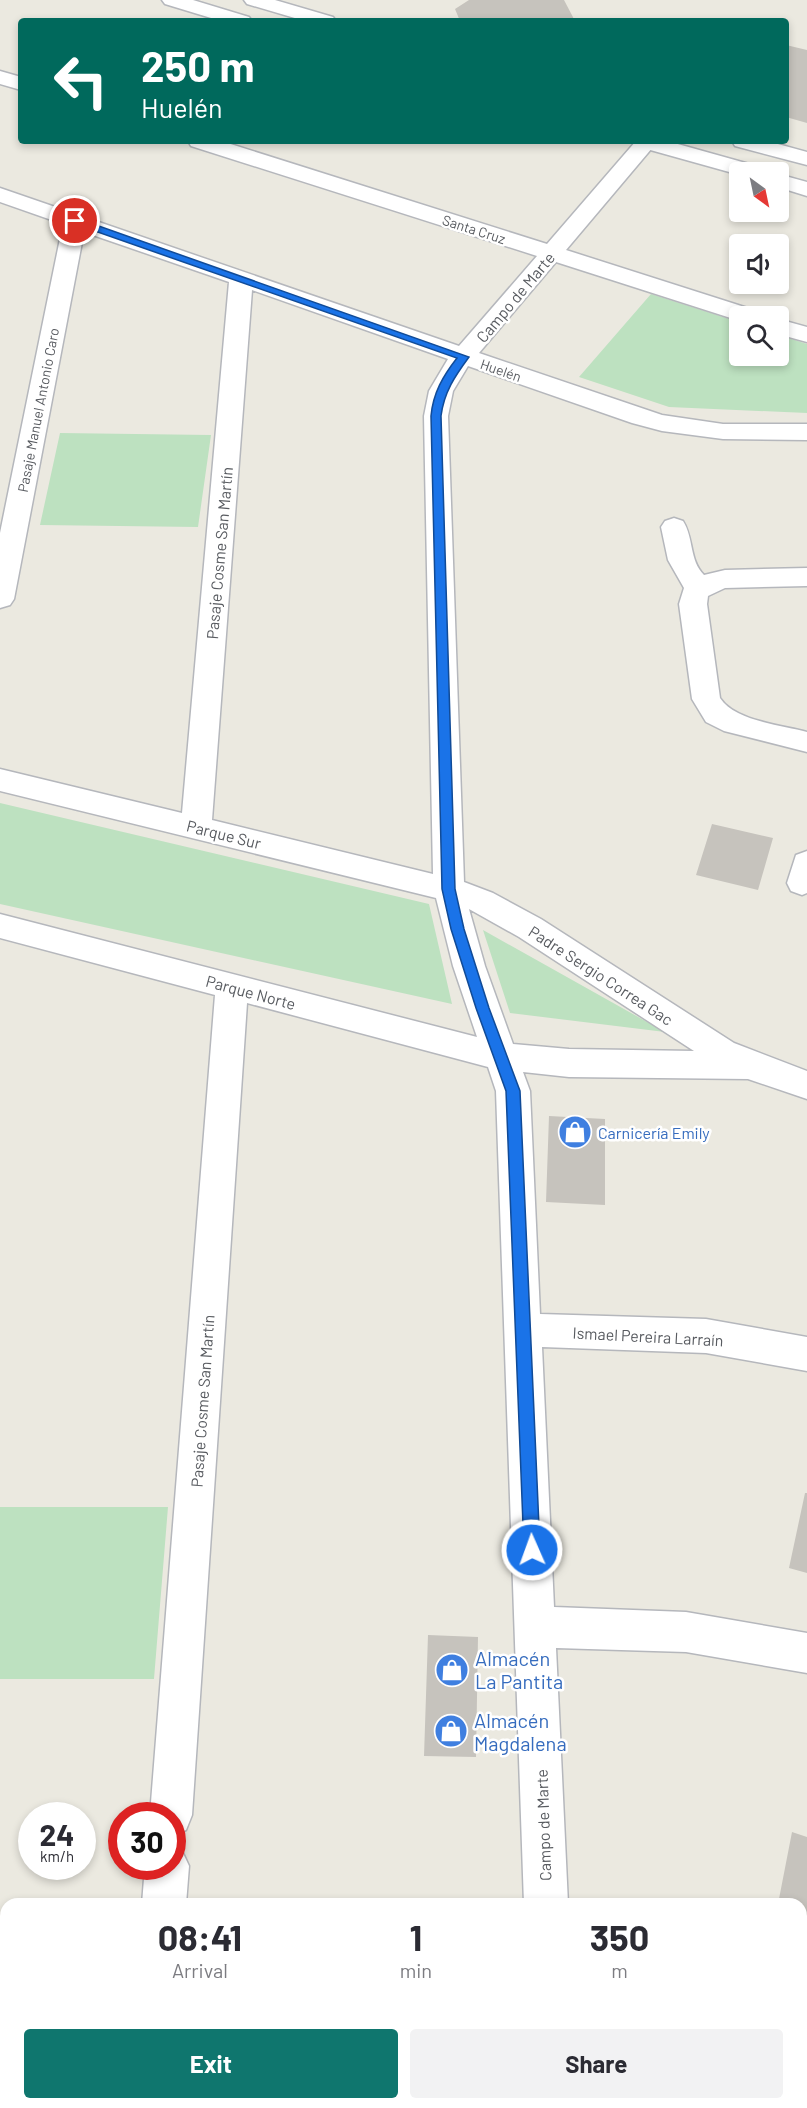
<!DOCTYPE html>
<html lang="en">
<head>
<meta charset="utf-8">
<style>
  body { margin:0; font-family:Barlow,sans-serif; background:#f2f2f3; color:#2b2b33; height:100vh; display:flex; flex-direction:column; font-size:22px; white-space:nowrap }
  * { box-sizing:border-box; margin:0 }
  p { font-size:20px; color:#7c7c81 }
  .icon { flex:none; width:33px; height:33px; fill:none; stroke:currentColor; stroke-width:2; stroke-linecap:round; stroke-linejoin:round }
  .map { position:relative; flex:1; overflow:hidden }
  .details { position:absolute; left:0px; top:1898px; width:807px; height:212px; display:flex; flex-direction:column; background:#fff; border-radius:18px 18px 0 0; box-shadow:0 3px 9px #0003 }
  .details>* { flex:none }
  .top-card { position:absolute; left:18px; top:18px; width:771px; height:126px; border-radius:6px; box-shadow:0 3px 9px #0003; background:#00695c; color:#fff; overflow:hidden }
  .needle { width:39px; rotate:147deg }
  .controls { position:absolute; left:729px; top:162px; display:grid; gap:12px }
  .controls a { display:grid; place-items:center; width:60px; height:60px; border-radius:6px; background:#fff; box-shadow:0 3px 9px #0003; font-size:30px }
  .speed { position:absolute; left:18px; top:1802px; display:flex; gap:12px; font-size:30px; font-weight:700; text-align:center }
  .speed>* { display:grid; place-content:center; width:78px; height:78px; border-radius:50%; background:#fff; box-shadow:0 3px 9px #0003; line-height:1 }
  .speed small { font-size:15px; font-weight:400 }
  .speed .limit { border:9px solid #d22; background:#fff; color:#111 }
  .pin { position:absolute; display:grid; place-items:center; width:51px; height:51px; color:#fff; margin:-26px; border:3px solid #fff; border-radius:50%; box-shadow:0 2px 6px #0007 }
  .me { position:absolute; width:66px; margin:-33px; rotate:358deg; stroke-linejoin:round; filter:drop-shadow(0 0 4px #0008) }
  .turn { display:flex; align-items:center; gap:21px; height:126px; padding:0 24px; font-size:27px }
  .turn .icon { width:78px; height:78px; stroke-width:2.5 }
  .turn b { display:block; font-size:42px; line-height:51px }
  .eta { display:flex; justify-content:space-evenly; align-items:center; height:102px; text-align:center }
  .eta b { font-size:36px; font-weight:700; line-height:42px }
  .cta { display:flex; gap:12px; margin-top:auto; padding:12px 24px }
  .cta a { flex:1; height:69px; border-radius:6px; background:#0f766e; color:#fff; font-size:24px; font-weight:700; line-height:69px; text-align:center }
  .cta a+a { background:#f2f2f3; color:#2b2b33 }
  .map>svg:first-child { display:block }
  .green { fill:#bde1c0 }
  .building { fill:#c6c3bd }
  .lines { fill:none; stroke-linecap:round; stroke-linejoin:round }
  .minor-casing { stroke:#b5b7bc; stroke-width:3 }
  .tertiary-casing { stroke:#b5b7bc; stroke-width:3 }
  .minor { fill:#fff; fill-rule:evenodd }
  .tertiary { fill:#fff; fill-rule:evenodd }
  .route { fill:#1a73e8; stroke:#114b97; stroke-width:1.5 }
  .labels { text-anchor:middle; dominant-baseline:central; stroke-width:5; stroke-linejoin:round; paint-order:stroke }
  .far-street-label { font-size:14px; fill:#585b60; stroke:#fff }
  .street-label { font-size:16px; fill:#585b60; stroke:#fff }
  .shop-label { font-size:16px; fill:#366cbe; stroke:#fff; text-anchor:start }
  .near-shop-label { font-size:20px; fill:#366cbe; stroke:#fff; text-anchor:start }
</style>
</head>
<body>
<div class="map">
<svg width="807" height="2108" viewBox="0 0 807 2108">
  <rect width="100%" height="100%" fill="#ebe9e0"/>
  <path class="green" d="M 651,294 L 739,322 L 740,356 L 778,356 L 779,335 L 807,344 L 807,413 L 669,407 L 579,377 Z
    M 60,433 L 211,435 L 198,527 L 40,525 Z
    M 0,803 L 429,904 L 452,1004 L 0,904 Z
    M 483,930 L 665,1032 L 510,1013 Z
    M 0,1507 L 168,1507 L 154,1679 L 0,1679 Z
    M 318,2103 L 466,2103 L 466,2108 L 318,2108 Z"/>
  <path class="building" d="M 469,0 L 564,0 L 575,21 L 460,21 L 455,9 Z
    M 786,45 L 807,50 L 807,123 L 786,117 Z
    M 712,824 L 773,838 L 758,890 L 696,875 Z
    M 549,1116 L 605,1119 L 605,1205 L 546,1202 Z
    M 805,1493 L 807,1493 L 807,1573 L 789,1568 Z
    M 428,1635 L 478,1637 L 476,1757 L 424,1756 Z
    M 792,1832 L 807,1837 L 807,1936 L 801,1934 L 801,1904 L 778,1904 Z"/>
  <g class="lines">
    <defs>
      <path id="minor" d="M 0,71 L 21,77 L 21,90 L 0,84 Z
        M 188,141 L 221,141 L 547,244 L 636,141 L 658,141 L 566,250 L 757,311 L 760,316 L 740,316 L 740,321 L 556,262 L 479,353 L 662,415 L 723,424 L 807,424 L 807,440 L 723,439 L 662,431 L 632,423 L 468,366 L 453,391 L 448,416 L 464,882 L 493,893 L 541,919 L 734,1043 L 807,1071 L 807,1099 L 748,1079 L 569,1077 L 523,1072 L 530,1091 L 540,1314 L 706,1319 L 807,1337 L 807,1371 L 706,1353 L 542,1347 L 554,1607 L 686,1612 L 807,1633 L 807,1673 L 686,1652 L 556,1648 L 568,1904 L 524,1904 L 496,1091 L 488,1067 L 247,1003 L 192,1815 L 186,1830 L 172,1836 L 172,1815 L 150,1815 L 215,995 L 0,938 L 0,914 L 477,1037 L 453,966 L 436,898 L 0,791 L 0,769 L 182,813 L 229,282 L 84,232 L 14,599 L 10,605 L 0,608 L 0,533 L 63,224 L 0,202 L 0,188 L 459,346 L 537,256 L 191,146 ZM 252,290 L 448,359 L 429,391 L 424,416 L 433,874 L 212,820 ZM 469,909 L 519,937 L 694,1051 L 569,1049 L 513,1044 L 485,966 Z
        M 778,319 L 807,327 L 807,342 L 778,334 Z
        M 674,518 L 683,521 C 694,538 689,560 704,575 L 725,570 L 807,568 L 807,586 L 725,588 L 708,596 L 707,604 L 720,698 C 735,721 781,725 807,732 L 807,752 L 724,731 L 706,722 L 692,699 L 679,604 L 684,588 L 668,560 L 661,527 L 665,521 Z
        M 807,851 L 807,893 L 802,895 L 791,891 L 787,883 L 796,855 Z
        M 172,1847 L 182,1851 L 189,1866 L 186,1904 L 142,1904 L 145,1866 L 172,1866 Z
        M 801,2029 L 807,2032 L 807,2078 L 801,2075 Z
        M 127,2103 L 173,2103 L 172,2108 L 126,2108 Z
        M 532,2103 L 578,2103 L 578,2108 L 532,2108 Z"/>
      <path id="tertiary" d="M 162,0 L 193,0 L 249,17 L 252,21 L 221,21 L 165,4 Z
        M 244,0 L 275,0 L 333,17 L 336,21 L 305,21 L 247,4 Z
        M 633,141 L 667,141 L 760,167 L 763,172 L 740,172 L 740,175 L 636,146 Z
        M 732,141 L 767,141 L 807,152 L 807,165 L 735,146 Z
        M 778,174 L 807,182 L 807,196 L 778,187 Z"/>
    </defs>
    <use href="#minor" class="minor-casing"/>
    <use href="#tertiary" class="tertiary-casing"/>
    <use href="#minor" class="minor"/>
    <use href="#tertiary" class="tertiary"/>
  </g>
  <path class="route" d="M 72,219 L 79,219 L 469,357 C 455,376 444,392 441,416 L 455,889 L 464,929 L 489,1008 L 520,1091 L 540,1550 L 538,1556 L 532,1558 L 526,1556 L 524,1550 L 506,1091 L 476,1008 L 451,929 L 442,889 L 431,416 C 433,393 443,376 457,358 L 72,223 Z"/>
  <defs>
    <symbol id="shop-disc" viewBox="-11 -11 22 22"><circle r="9.5" fill="#3f7fe0" stroke="#fff"/><path d="M-5-2.5h2.3a2.7 3.5 0 0 1 5.4 0H5L5.5 6h-11ZM-1.5-2.5h3a1.5 2.3 0 0 0-3 0Z" fill="#fff"/></symbol>
  </defs>
  <g fill-rule="evenodd">
    <use href="#shop-disc" x="556" y="1113" width="38" height="38"/>
    <use href="#shop-disc" x="433" y="1651" width="38" height="38"/>
    <use href="#shop-disc" x="432" y="1712" width="38" height="38"/>
  </g>
  <g class="labels">
    <g class="far-street-label">
      <text transform="translate(474 229) rotate(18)">Santa Cruz</text>
      <text transform="translate(501 370) rotate(19)">Huelén</text>
      <text transform="translate(38 410) rotate(-79)">Pasaje Manuel Antonio Caro</text>
    </g>
    <g class="street-label">
      <text transform="translate(515 297) rotate(-50)">Campo de Marte</text>
      <text transform="translate(219 553) rotate(-85)">Pasaje Cosme San Martín</text>
      <text transform="translate(224 834) rotate(14)">Parque Sur</text>
      <text transform="translate(601 975) rotate(33)">Padre Sergio Correa Gac</text>
      <text transform="translate(251 992) rotate(15)">Parque Norte</text>
      <text transform="translate(648 1336) rotate(3)">Ismael Pereira Larraín</text>
      <text transform="translate(202 1401) rotate(-86)">Pasaje Cosme San Martín</text>
      <text transform="translate(543 1825) rotate(-92)">Campo de Marte</text>
    </g>
    <g class="shop-label">
      <text x="598" y="1132">Carnicería Emily</text>
    </g>
    <g class="near-shop-label">
      <text x="475" y="1658">Almacén<tspan x="475" dy="23">La Pantita</tspan></text>
      <text x="474" y="1720">Almacén<tspan x="474" dy="23">Magdalena</tspan></text>
    </g>
  </g>
</svg>
<div class="controls">
<a><svg class="needle" viewBox="-14 -14 28 28"><path d="M0-13l5 13h-10z" fill="#e53935"/><path d="M0 13l5-13h-10z" fill="#7c7c81"/></svg></a>
<a><svg class="icon" aria-label="sound" viewBox="0 0 24 24"><path d="M4 9h4l5-4v14l-5-4H4zM17 9q2 3 0 6"/></svg></a>
<a><svg class="icon" aria-label="search" viewBox="0 0 24 24"><circle cx="10" cy="10" r="6"/><path d="M15 15l6 6"/></svg></a>
</div>
<div class="speed"><div>24<small>km/h</small></div><div class="limit">30</div></div>
<div class="pin" style="left:75px;top:221px;background:#d93025"><svg class="icon" aria-label="arrive" viewBox="0 0 24 24"><path d="M6 21V4h12l-3 4 3 4H6"/></svg></div>
<svg class="me" style="left:532px;top:1550px" viewBox="-20 -20 40 40"><circle r="17" fill="#1a73e8" stroke="#fff" stroke-width="3"/><path d="M0-11L8 9 0 5-8 9z" fill="#fff"/></svg>
<div class="top-card">
<div class="turn"><svg class="icon" aria-label="left" viewBox="0 0 24 24"><path d="M17 20v-9H6M10 6l-5 5 5 5"/></svg><div><b>250 m</b>Huelén</div></div>
</div>
<section class="details">
<div class="eta">
<div><b>08:41</b><p>Arrival</p></div>
<div><b>1</b><p>min</p></div>
<div><b>350</b><p>m</p></div>
</div>
<div class="cta"><a>Exit</a><a>Share</a></div>
</section>
</div>
</body>
</html>
